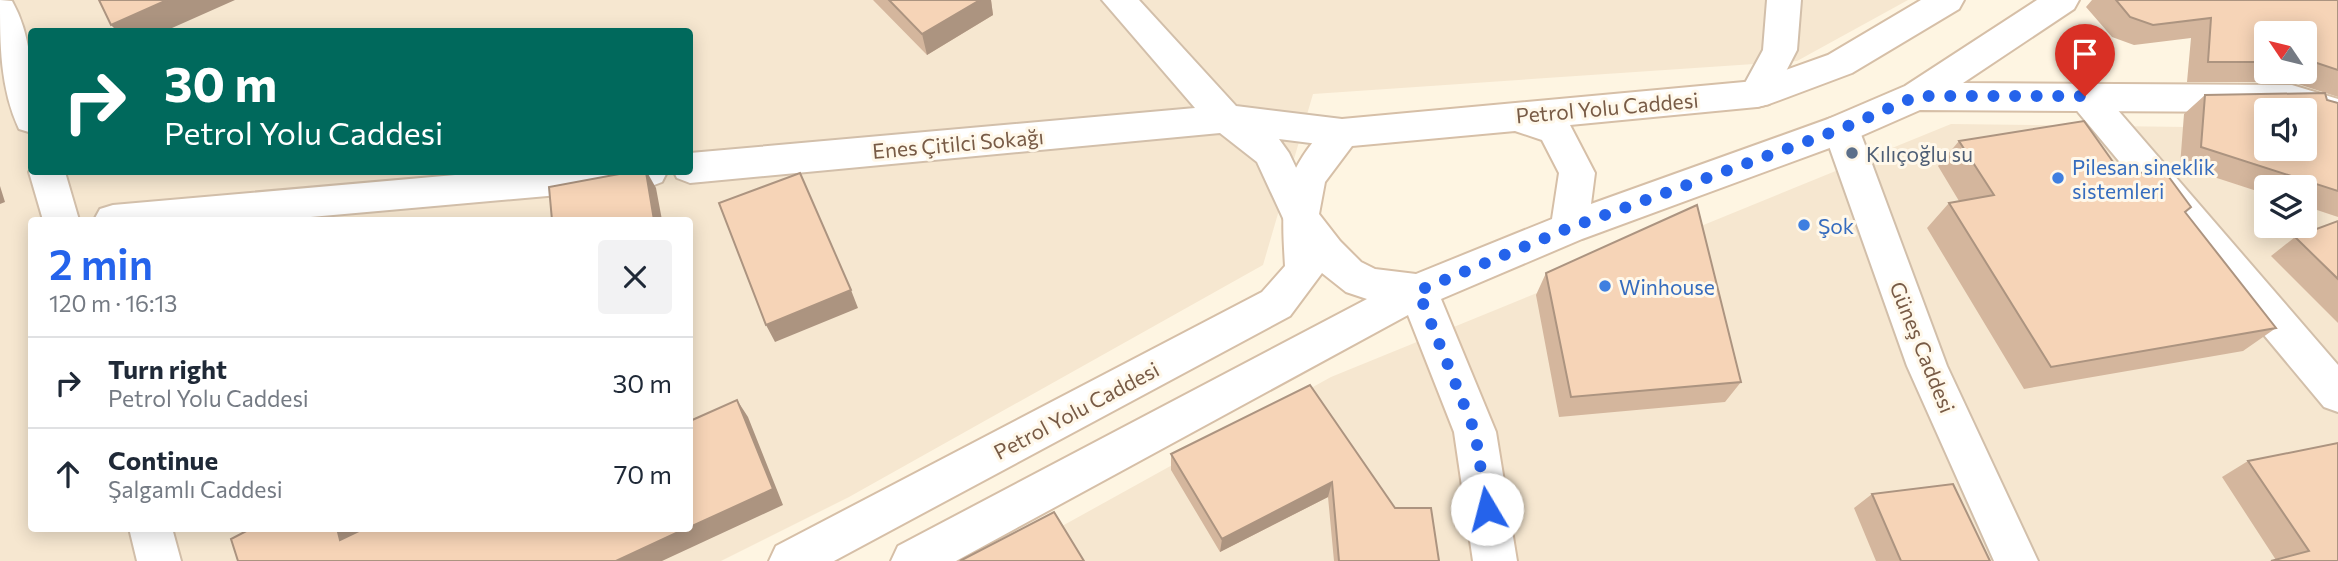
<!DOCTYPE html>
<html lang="en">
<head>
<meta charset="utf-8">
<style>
  body { margin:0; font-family:Commissioner,sans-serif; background:#f2f2f3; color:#1f2937; height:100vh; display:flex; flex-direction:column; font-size:26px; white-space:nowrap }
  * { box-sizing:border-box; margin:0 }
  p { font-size:23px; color:#747a83 }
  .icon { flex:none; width:38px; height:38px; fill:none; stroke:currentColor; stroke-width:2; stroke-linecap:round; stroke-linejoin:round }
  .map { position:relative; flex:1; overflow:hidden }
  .side { position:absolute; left:28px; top:217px; width:665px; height:315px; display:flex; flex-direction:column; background:#fff; border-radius:7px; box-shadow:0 4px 18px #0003 }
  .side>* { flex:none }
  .hud { position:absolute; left:28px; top:28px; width:665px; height:147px; border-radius:7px; box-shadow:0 4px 18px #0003; background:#00695c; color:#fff; overflow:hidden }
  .needle { width:46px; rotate:305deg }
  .fabs { position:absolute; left:2254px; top:21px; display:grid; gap:14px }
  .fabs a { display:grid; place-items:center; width:63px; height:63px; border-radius:7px; background:#fff; box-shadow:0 4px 18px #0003; font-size:35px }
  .pin { position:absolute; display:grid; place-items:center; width:60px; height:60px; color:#fff; margin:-72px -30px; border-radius:50% 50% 50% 0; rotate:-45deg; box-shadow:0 0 7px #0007 }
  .pin .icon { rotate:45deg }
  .me { position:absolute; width:77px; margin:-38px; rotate:352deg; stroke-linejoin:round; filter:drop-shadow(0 0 5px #0008) }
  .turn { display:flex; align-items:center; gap:24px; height:147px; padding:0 21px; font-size:32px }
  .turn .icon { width:91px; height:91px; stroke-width:2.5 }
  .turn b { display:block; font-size:49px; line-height:60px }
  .round { display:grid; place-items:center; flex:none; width:74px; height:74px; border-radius:7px; background:#f2f2f3 }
  .overview { display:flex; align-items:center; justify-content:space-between; height:119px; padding:0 21px }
  h1 { font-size:42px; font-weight:600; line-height:52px; color:#2563eb }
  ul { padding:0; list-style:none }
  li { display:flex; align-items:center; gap:21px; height:91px; padding:0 21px; border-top:2px solid #e0e1e3 }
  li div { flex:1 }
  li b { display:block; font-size:26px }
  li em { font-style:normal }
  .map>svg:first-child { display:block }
  .residential { fill:#f6e7d0; fill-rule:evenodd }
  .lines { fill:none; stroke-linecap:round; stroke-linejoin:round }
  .street-casing { stroke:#d2bfaa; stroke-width:4 }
  .secondary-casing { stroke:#d6bfa7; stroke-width:4 }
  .street { fill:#fff; fill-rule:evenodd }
  .secondary { fill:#fff; fill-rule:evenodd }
  .wall { fill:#d4b69d; fill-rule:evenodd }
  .shaded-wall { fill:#ac9480 }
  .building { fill:#f6d4b7; stroke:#ac9480; stroke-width:2; fill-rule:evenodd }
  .route { stroke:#2563eb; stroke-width:12; stroke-dasharray:0 21.6 }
  .service-dot { fill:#5c6f8a; stroke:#fff8ea; stroke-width:2.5 }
  .shop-dot { fill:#3f7fe0; stroke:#fff8ea; stroke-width:2.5 }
  .labels { text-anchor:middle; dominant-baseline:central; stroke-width:6; stroke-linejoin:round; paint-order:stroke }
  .street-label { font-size:21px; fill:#785b46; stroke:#fff8ea }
  .service-label { font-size:21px; fill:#4e5e75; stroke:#fff8ea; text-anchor:start }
  .shop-label { font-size:21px; fill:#366cbe; stroke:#fff8ea; text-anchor:start }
</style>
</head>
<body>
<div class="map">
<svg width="2338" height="561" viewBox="0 0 2338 561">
  <rect width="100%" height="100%" fill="#fef5e2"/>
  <path class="residential" d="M 0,0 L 1908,0 L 1797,61 L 1313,94 L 1263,265 L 849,497 L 721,561 L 0,561 ZM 32,32 L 690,32 L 690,172 L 32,172 ZM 32,220 L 690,220 L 690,528 L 32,528 Z
    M 1951,124 L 2266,128 L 2266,149 L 2305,149 L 2338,137 L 2338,561 L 999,561 L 1331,377 ZM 2266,187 L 2305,187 L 2305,226 L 2266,226 Z"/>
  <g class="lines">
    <defs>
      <path id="street" d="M 0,0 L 12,1 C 35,42 32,88 32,133 L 19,129 C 0,88 0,44 0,0 Z
        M 1102,0 L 1139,0 L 1236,106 L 1342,119 L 1355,123 L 1360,133 L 1355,143 L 1342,147 L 1279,139 L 1289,153 L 1320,218 L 1314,229 L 1301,233 L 1288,229 L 1257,162 L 1220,133 L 690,183 L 677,178 L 674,172 L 690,172 L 690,153 L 1195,108 Z
        M 1767,0 L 1801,0 L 1797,50 L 1769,104 L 1757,107 L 1745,104 L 1739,94 L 1763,50 Z
        M 2085,82 L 2097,86 L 2338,365 L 2338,412 L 2324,407 L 2073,106 L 2067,96 L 2073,86 Z
        M 1841,115 L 1854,119 L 1859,129 L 1947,366 L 2038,561 L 1994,561 L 1907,366 L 1823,129 L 1828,119 Z
        M 32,167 L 32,172 L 65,172 L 79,220 L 43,220 L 29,172 Z
        M 489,172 L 667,172 L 662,182 L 649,187 L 277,220 L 94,220 L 100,209 L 113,205 Z
        M 129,528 L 172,528 L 181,561 L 137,561 Z"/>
      <path id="secondary" d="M 1921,0 L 1964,0 L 1959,9 L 1852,73 L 1769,104 L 1757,107 L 1570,125 L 1595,173 L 1591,204 L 1828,119 L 1905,86 L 2037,0 L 2079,0 L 2074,9 L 1963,83 L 2292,85 L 2338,99 L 2338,127 L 2305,117 L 2305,110 L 2266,110 L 2266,112 L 1920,110 L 1854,139 L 1582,239 L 1441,299 L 1496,432 L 1517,561 L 1473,561 L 1454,432 L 1408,315 L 956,561 L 891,561 L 898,546 L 1367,299 L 1346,292 L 1322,273 L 1290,316 L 834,561 L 769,561 L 776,546 L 1262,292 L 1285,266 C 1282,214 1279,185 1313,142 C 1322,131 1328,123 1342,119 L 1755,81 L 1828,55 ZM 1515,131 L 1542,140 L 1559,173 L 1552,219 L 1416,274 L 1375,269 L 1361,262 L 1340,241 L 1319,214 L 1325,182 L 1352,146 Z"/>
    </defs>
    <use href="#street" class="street-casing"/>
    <use href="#secondary" class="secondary-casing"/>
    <use href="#street" class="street"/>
    <use href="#secondary" class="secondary"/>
  </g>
  <path class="wall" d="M 873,0 L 991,0 L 993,15 L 927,55 Z
    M 2092,0 L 2338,0 L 2338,97 L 2292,82 L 2187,82 L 2191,38 L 2134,45 L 2112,37 L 2086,7 ZM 2266,33 L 2305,33 L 2305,72 L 2266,72 Z
    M 2205,95 L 2327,100 L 2338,103 L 2338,217 L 2305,206 L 2305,187 L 2266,187 L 2266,194 L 2180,166 L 2184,114 Z
    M 1959,141 L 2123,176 L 2185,212 L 2276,328 L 2243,351 L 2024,389 L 1927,228 L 1949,203 L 1959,201 L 1938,166 Z
    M 2338,221 L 2338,323 L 2271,256 L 2295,237 Z
    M 1546,273 L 1741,382 L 1725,402 L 1559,417 L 1536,295 Z
    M 1310,385 L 1395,508 L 1439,561 L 1334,561 L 1328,497 L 1220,552 L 1171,470 L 1171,454 Z
    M 2248,461 L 2338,561 L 2276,560 L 2222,477 Z
    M 1872,494 L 1990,561 L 1876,561 L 1854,508 Z"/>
  <path class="shaded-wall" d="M 167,0 L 235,0 L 163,32 L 118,32 L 111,25 Z
    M 980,0 L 991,0 L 993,15 L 927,55 L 922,34 Z
    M 646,172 L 647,172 L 656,188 L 662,220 L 654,220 Z
    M 0,186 L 5,202 L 0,204 Z
    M 851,290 L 858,308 L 775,342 L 766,325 Z
    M 737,400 L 748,417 L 783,505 L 662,561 L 616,561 L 687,528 L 690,528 Z
    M 1332,482 L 1328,497 L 1220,552 L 1222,539 Z
    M 337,528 L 354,528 L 363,555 L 340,540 Z"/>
  <path class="building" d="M 99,0 L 167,0 L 111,25 Z
    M 889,0 L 980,0 L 922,34 Z
    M 2116,0 L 2338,0 L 2338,70 L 2314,62 L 2305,62 L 2305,33 L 2266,33 L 2266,62 L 2208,62 L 2211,18 L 2153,25 L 2130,17 Z
    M 2325,93 L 2327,100 L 2338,103 L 2338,191 L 2201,147 L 2205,95 ZM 2266,110 L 2305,110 L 2305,149 L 2266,149 Z
    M 2084,121 L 2123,176 L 2163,169 L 2191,207 L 2185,212 L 2276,328 L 2051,367 L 1949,203 L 1994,195 L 1959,141 Z
    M 630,172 L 646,172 L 654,220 L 552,220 L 549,187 Z
    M 800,173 L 851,290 L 766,325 L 719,203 Z
    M 1697,205 L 1741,382 L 1571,397 L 1546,273 Z
    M 2338,221 L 2338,279 L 2295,237 Z
    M 1310,385 L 1395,508 L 1431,508 L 1439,561 L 1339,561 L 1332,482 L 1222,539 L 1171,454 Z
    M 737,400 L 773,489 L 690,527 L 690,421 Z
    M 2338,443 L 2338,561 L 2271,561 L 2309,551 L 2248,461 Z
    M 1953,484 L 1990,561 L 1901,561 L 1872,494 Z
    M 1054,512 L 1084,561 L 960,561 Z
    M 252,528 L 337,528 L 340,540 L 365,528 L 687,528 L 616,561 L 238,561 L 231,539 Z"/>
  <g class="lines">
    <path class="route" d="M 1487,509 L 1475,432 L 1418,291 L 1569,228 L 1841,129 L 1917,96 L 2085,96"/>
  </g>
  <circle class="service-dot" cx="1852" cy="153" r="7"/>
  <g class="shop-dot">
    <circle cx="2058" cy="178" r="7"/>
    <circle cx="1804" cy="225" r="7"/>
    <circle cx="1605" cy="286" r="7"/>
  </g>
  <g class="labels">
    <g class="street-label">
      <text transform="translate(1607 107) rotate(-5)">Petrol Yolu Caddesi</text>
      <text transform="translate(958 143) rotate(-5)">Enes Çitilci Sokağı</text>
      <text transform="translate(1923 347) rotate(68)">Güneş Caddesi</text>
      <text transform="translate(1076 410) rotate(-28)">Petrol Yolu Caddesi</text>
    </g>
    <g class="service-label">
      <text x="1866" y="153">Kılıçoğlu su</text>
    </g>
    <g class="shop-label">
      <text x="2072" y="166">Pilesan sineklik<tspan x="2072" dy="24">sistemleri</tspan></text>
      <text x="1818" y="225">Şok</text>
      <text x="1619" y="286">Winhouse</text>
    </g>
  </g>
</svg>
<div class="fabs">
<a><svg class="needle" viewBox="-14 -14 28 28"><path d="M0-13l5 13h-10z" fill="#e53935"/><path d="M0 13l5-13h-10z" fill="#747a83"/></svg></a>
<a><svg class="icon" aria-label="sound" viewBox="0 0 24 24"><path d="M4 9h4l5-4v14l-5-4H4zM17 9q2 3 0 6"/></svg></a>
<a><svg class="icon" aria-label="layers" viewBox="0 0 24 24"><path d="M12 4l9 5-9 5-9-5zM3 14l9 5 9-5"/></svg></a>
</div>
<div class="pin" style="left:2085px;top:96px;background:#d93025"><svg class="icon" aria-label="arrive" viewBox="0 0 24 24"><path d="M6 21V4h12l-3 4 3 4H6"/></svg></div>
<svg class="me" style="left:1487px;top:509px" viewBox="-20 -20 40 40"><circle r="19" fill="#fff"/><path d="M0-13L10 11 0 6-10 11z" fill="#2563eb"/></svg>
<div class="hud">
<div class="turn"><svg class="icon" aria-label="right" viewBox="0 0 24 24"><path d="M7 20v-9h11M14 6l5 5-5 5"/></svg><div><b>30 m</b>Petrol Yolu Caddesi</div></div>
</div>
<section class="side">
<div class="overview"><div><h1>2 min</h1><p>120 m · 16:13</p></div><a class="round"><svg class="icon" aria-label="close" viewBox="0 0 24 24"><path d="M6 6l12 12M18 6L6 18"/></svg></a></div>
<ul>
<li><svg class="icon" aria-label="right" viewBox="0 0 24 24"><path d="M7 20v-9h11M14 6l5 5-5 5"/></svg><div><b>Turn right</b><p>Petrol Yolu Caddesi</p></div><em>30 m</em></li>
<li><svg class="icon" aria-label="ahead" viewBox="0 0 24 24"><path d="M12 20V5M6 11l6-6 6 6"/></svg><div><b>Continue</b><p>Şalgamlı Caddesi</p></div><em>70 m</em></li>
</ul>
</section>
</div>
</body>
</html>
